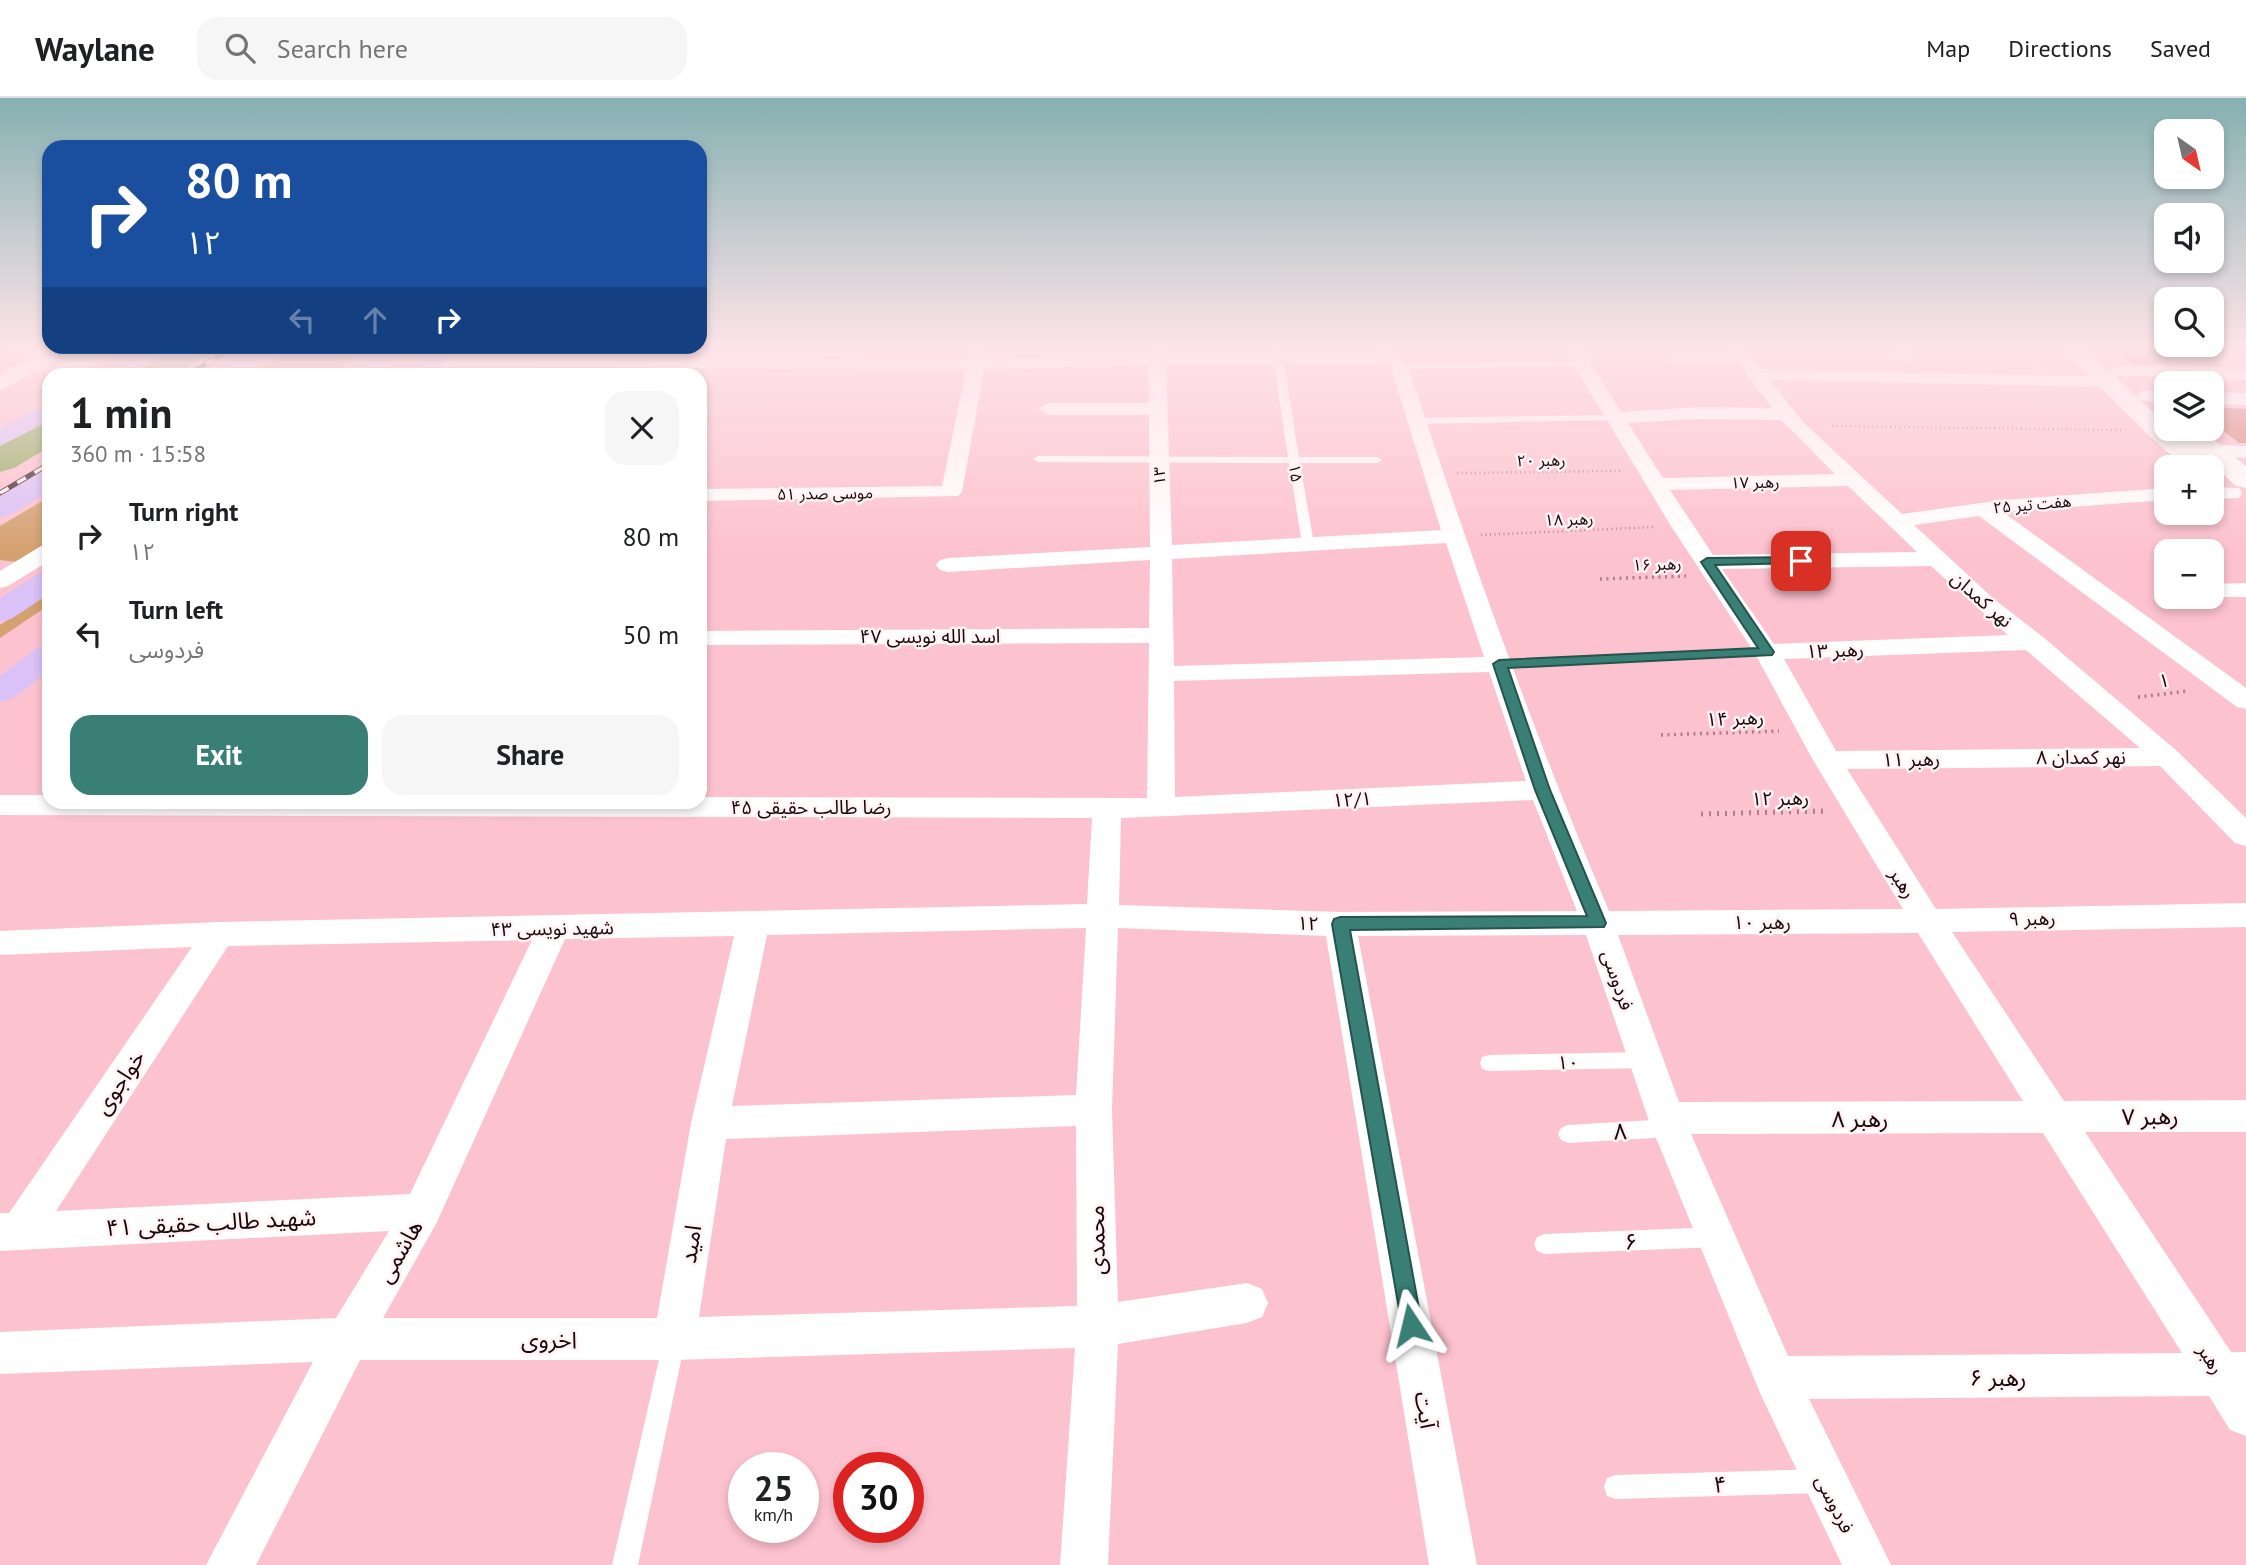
<!DOCTYPE html>
<html lang="en">
<head>
<meta charset="utf-8">
<style>
  body { margin:0; font-family:"PT Sans","Noto Sans Arabic",sans-serif; background:#f6f6f6; color:#202124; height:100vh; display:flex; flex-direction:column; font-size:26px; white-space:nowrap }
  * { box-sizing:border-box; margin:0 }
  p { font-size:23px; color:#757577 }
  .icon { flex:none; width:38px; height:38px; fill:none; stroke:currentColor; stroke-width:2; stroke-linecap:round; stroke-linejoin:round }
  .map { position:relative; flex:1; overflow:hidden }
  .details { position:absolute; left:42px; top:270px; width:665px; height:441px; display:flex; flex-direction:column; background:#fff; border-radius:21px; box-shadow:0 4px 10px #0003 }
  .details>* { flex:none }
  .guide { position:absolute; left:42px; top:42px; width:665px; height:214px; border-radius:21px; box-shadow:0 4px 10px #0003; background:#1a4fa0; color:#fff; overflow:hidden }
  .needle { width:46px; rotate:146deg }
  .fabs { position:absolute; left:2154px; top:21px; display:grid; gap:14px }
  .fabs a { display:grid; place-items:center; width:70px; height:70px; border-radius:14px; background:#fff; box-shadow:0 4px 10px #0003; font-size:35px }
  .speed { position:absolute; left:728px; top:1354px; display:flex; gap:14px; font-size:35px; font-weight:700; text-align:center }
  .speed>* { display:grid; place-content:center; width:91px; height:91px; border-radius:50%; background:#fff; box-shadow:0 4px 10px #0003; line-height:1 }
  .speed small { font-size:18px; font-weight:400 }
  .speed .limit { border:10px solid #d22; background:#fff; color:#111 }
  .pin { position:absolute; display:grid; place-items:center; width:60px; height:60px; color:#fff; margin:-30px; border-radius:14px; box-shadow:0 4px 10px #0006 }
  .me { position:absolute; width:77px; margin:-38px; rotate:350deg; stroke-linejoin:round; filter:drop-shadow(0 0 5px #0008) }
  .turn { display:flex; align-items:center; gap:24px; height:147px; padding:0 28px; font-size:32px }
  .turn .icon { width:91px; height:91px; stroke-width:2.5 }
  .turn b { display:block; font-size:49px; line-height:60px }
  .lanes { display:flex; align-items:center; height:66px; padding:0 28px; background:#0003; justify-content:center; gap:35px; direction:ltr }
  .lanes .off { opacity:.35 }
  .round { display:grid; place-items:center; flex:none; width:74px; height:74px; border-radius:21px; background:#f6f6f6 }
  .summary { display:flex; align-items:center; justify-content:space-between; height:119px; padding:0 28px }
  h1 { font-size:42px; font-weight:700; line-height:52px }
  .primary-button { display:flex; gap:14px; margin-top:auto; padding:14px 28px }
  .primary-button a { flex:1; height:80px; border-radius:21px; background:#397f76; color:#fff; font-size:28px; font-weight:700; line-height:80px; text-align:center }
  .primary-button a+a { background:#f6f6f6; color:#202124 }
  ul { padding:0; list-style:none }
  li { display:flex; align-items:center; gap:21px; height:98px; padding:0 28px }
  li div { flex:1 }
  li b { display:block; font-size:26px }
  li em { font-style:normal }
  header { display:flex; align-items:center; gap:42px; box-sizing:border-box; height:98px; padding:0 35px; background:#fff; border-bottom:2px solid #e0e0e0 }
  header strong { font-size:33px }
  nav { display:flex; gap:38px; margin-inline-start:auto; font-size:24px }
  .search { width:490px; height:63px; background:#f6f6f6; display:flex; align-items:center; gap:18px; box-sizing:border-box; padding:0 24px; border-radius:21px; color:#757577; font-size:26px }
  .map>svg:first-child { display:block }
  .green { fill:#d4a170 }
  .lines { fill:none; stroke-linecap:round; stroke-linejoin:round }
  .river { fill:#91aa5f; fill-rule:evenodd }
  .building { fill:#d6827d }
  .path-far2 { stroke:#ac7f89; stroke-width:2.5; stroke-dasharray:1 3.5; stroke-linecap:butt }
  .path-far1 { stroke:#ac7f89; stroke-width:3.5; stroke-dasharray:2 4.5; stroke-linecap:butt }
  .path { stroke:#ac7f89; stroke-width:5; stroke-dasharray:2 6; stroke-linecap:butt }
  .lane { fill:#fff; fill-rule:evenodd }
  .street { fill:#fff; fill-rule:evenodd }
  .secondary { fill:#fff; fill-rule:evenodd }
  .primary { fill:#dac2f8; fill-rule:evenodd }
  .rail-casing { stroke:#3b2329; stroke-width:5 }
  .rail { stroke:#fef2f4; stroke-width:3.5; stroke-dasharray:10; stroke-linecap:butt }
  .route { fill:#397f76; stroke:#25534d; stroke-width:2 }
  .labels { text-anchor:middle; dominant-baseline:central; stroke-width:5; stroke-linejoin:round; paint-order:stroke }
  .far-street-label { font-size:16px; fill:#18060a; stroke:#fef2f4 }
  .street-label { font-size:19px; fill:#18060a; stroke:#fef2f4 }
  .near-street-label { font-size:23px; fill:#18060a; stroke:#fef2f4 }
</style>
</head>
<body>
<header>
<strong>Waylane</strong>
<div class="search"><svg class="icon" aria-label="search" viewBox="0 0 24 24"><circle cx="10" cy="10" r="6"/><path d="M15 15l6 6"/></svg>Search here</div>
<nav><a>Map</a><a>Directions</a><a>Saved</a></nav>
</header>
<div class="map">
<svg width="2246" height="1467" viewBox="0 0 2246 1467">
  <rect width="100%" height="100%" fill="#fdc2cf"/>
  <path class="green" d="M 297,248 L 373,248 L 373,249 L 333,276 L 251,276 Z
    M 49,399 L 49,447 L 17,464 L 0,462 L 0,428 Z
    M 49,495 L 49,507 L 0,540 L 0,527 Z"/>
  <g class="lines">
    <path class="river" d="M 175,248 L 216,248 L 212,255 L 175,276 L 134,276 L 139,269 Z
      M 49,323 L 49,349 L 14,370 L 0,374 L 0,346 L 36,326 Z"/>
  </g>
  <path class="building" d="M 2112,248 L 2196,248 L 2226,269 L 2134,266 Z
    M 2212,309 L 2246,311 L 2246,345 L 2239,345 L 2212,324 Z"/>
  <g class="lines">
    <path class="path-far2" d="M 1609,266 L 1640,266
      M 1832,328 L 2121,332
      M 1457,375 L 1620,373
      M 1481,437 L 1654,429"/>
    <path class="path-far1" d="M 1600,481 L 1686,478
      M 2138,599 L 2188,593
      M 1661,637 L 1779,633"/>
    <path class="path" d="M 1701,716 L 1827,713"/>
    <path class="lane" d="M 1271,248 L 1281,248 L 1299,359 L 1377,359 L 1382,362 L 1377,365 L 1300,365 L 1314,446 L 1312,449 L 1308,450 L 1302,446 L 1289,365 L 1038,364 L 1033,361 L 1038,358 L 1288,359 Z
      M 1672,259 L 1745,259 L 1750,262 L 1745,265 L 1669,264 L 1667,262 Z
      M 1583,263 L 1586,264 L 1586,268 L 1399,271 L 1394,268 L 1399,265 Z
      M 1615,317 L 1620,320 L 1619,322 L 1416,326 L 1411,323 L 1416,320 Z
      M 1767,550 L 1772,551 L 1772,557 L 1499,570 L 1492,566 L 1499,562 Z
      M 1646,954 L 1653,956 L 1655,962 L 1653,968 L 1646,970 L 1489,973 L 1482,971 L 1480,965 L 1482,959 L 1489,957 Z
      M 1671,1021 L 1678,1024 L 1681,1030 L 1678,1036 L 1671,1039 L 1568,1045 L 1561,1042 L 1558,1036 L 1561,1030 L 1568,1027 Z
      M 1717,1129 L 1724,1132 L 1728,1139 L 1724,1146 L 1717,1149 L 1545,1156 L 1537,1153 L 1534,1146 L 1537,1139 L 1545,1136 Z
      M 674,1233 L 682,1236 L 685,1244 L 638,1467 L 612,1467 L 663,1244 L 666,1236 Z
      M 1821,1371 L 1830,1374 L 1833,1383 L 1830,1392 L 1821,1395 L 1616,1401 L 1607,1398 L 1604,1389 L 1607,1380 L 1616,1377 Z"/>
    <path class="street" d="M 0,248 L 67,248 L 73,253 L 64,258 L 0,253 Z
      M 971,248 L 989,248 L 986,261 L 1148,256 L 1148,248 L 1166,248 L 1166,256 L 1379,256 L 1377,248 L 1395,248 L 1397,259 L 1408,268 C 1468,452 1533,634 1609,813 L 1903,811 L 1813,662 L 1754,554 L 1671,428 L 1562,248 L 1580,248 L 1621,314 L 1699,309 L 1772,310 L 1725,248 L 1743,248 L 1761,271 L 2116,279 L 2118,283 L 2116,287 L 2109,289 L 1770,282 L 1803,324 L 1902,416 L 2002,402 L 2166,390 L 2166,402 L 2003,414 L 2246,590 L 2246,611 L 2237,609 L 1979,418 L 1914,427 L 1995,502 L 2043,539 L 2177,653 L 2246,720 L 2246,748 L 2235,745 L 2160,668 L 1847,671 L 1936,811 L 2246,805 L 2246,829 L 1952,834 L 2064,1003 L 2246,1002 L 2246,1034 L 2085,1034 L 2231,1254 L 2246,1254 L 2246,1338 L 2230,1332 L 2209,1298 L 1809,1301 L 1891,1467 L 1842,1467 L 1760,1295 L 1648,1020 L 1586,837 L 1358,838 L 1477,1467 L 1429,1467 L 1326,838 L 1118,830 L 1112,1012 L 1118,1204 L 1247,1185 L 1262,1191 L 1268,1205 L 1262,1219 L 1247,1225 L 1118,1246 L 1108,1467 L 1060,1467 L 1075,1250 L 674,1262 L 360,1262 L 256,1467 L 206,1467 L 313,1264 L 0,1276 L 0,1234 L 336,1220 L 389,1133 L 0,1153 L 0,1115 L 9,1115 L 192,849 L 0,857 L 0,833 L 219,824 L 1087,806 L 1092,720 L 0,717 L 0,697 L 49,697 L 49,704 L 700,704 L 700,699 L 1147,700 L 1149,545 L 700,547 L 700,533 L 1149,530 L 1150,462 L 948,474 L 940,472 L 936,467 L 940,462 L 948,460 L 1150,449 L 1149,317 L 1048,317 L 1038,311 L 1048,305 L 1149,305 L 1148,267 L 984,272 L 962,394 L 958,398 L 700,403 L 700,391 L 942,388 L 966,272 L 434,268 L 425,263 L 434,258 L 968,262 ZM 1166,266 L 1385,266 L 1391,270 L 1441,432 L 1172,447 ZM 1699,321 L 1781,322 L 1835,376 L 1663,380 L 1628,325 ZM 1848,388 L 1917,454 L 1713,457 L 1670,392 ZM 1446,445 L 1484,559 L 1174,568 L 1172,461 ZM 1931,468 L 2008,537 L 1774,546 L 1722,471 ZM 2026,552 L 2140,650 L 1836,653 L 1784,561 ZM 1489,574 L 1526,683 L 1175,699 L 1174,583 ZM 1533,702 L 1577,813 L 1340,814 L 1119,807 L 1121,720 ZM 1086,830 L 1076,997 L 732,1008 L 767,837 ZM 1918,835 L 2023,1003 L 1679,1004 L 1618,837 ZM 734,838 L 691,1025 L 657,1220 L 383,1220 L 436,1126 L 565,841 ZM 532,842 L 410,1096 L 56,1113 L 228,848 ZM 1076,1028 L 1077,1208 L 699,1219 L 726,1041 ZM 2043,1035 L 2182,1255 L 1788,1258 L 1691,1036 Z
      M 1887,248 L 1906,248 L 1916,259 L 1913,263 L 1901,263 Z
      M 2117,268 L 2246,272 L 2246,282 L 2111,277 L 2108,273 Z
      M 2147,292 L 2166,293 L 2166,305 L 2140,302 L 2138,298 L 2140,294 Z
      M 2212,294 L 2246,295 L 2246,307 L 2212,306 Z
      M 2212,347 L 2246,348 L 2246,360 L 2205,357 L 2202,353 L 2205,349 Z
      M 2212,389 L 2239,390 L 2242,395 L 2239,400 L 2212,401 Z
      M 49,446 L 49,463 L 8,488 L 0,490 L 0,473 L 41,448 Z
      M 2246,485 L 2246,499 L 2207,499 L 2212,499 L 2212,486 Z"/>
    <path class="secondary" d="M 54,248 L 83,248 L 80,253 L 0,292 L 0,276 Z
      M 95,248 L 124,248 L 121,253 L 76,276 L 49,279 L 47,276 L 51,271 Z
      M 2059,248 L 2083,248 L 2166,327 L 2166,331 L 2178,337 L 2179,331 L 2201,331 L 2246,368 L 2246,390 L 2236,388 L 2214,368 L 2212,372 L 2212,369 L 2185,369 L 2148,337 Z"/>
    <path class="primary" d="M 149,248 L 178,248 L 133,276 L 105,276 L 109,271 Z
      M 251,248 L 279,248 L 238,276 L 212,276 L 215,271 Z
      M 385,248 L 412,248 L 374,276 L 348,276 L 351,271 Z
      M 440,248 L 467,248 L 430,276 L 404,276 L 407,271 Z
      M 49,306 L 49,323 L 0,348 L 0,330 Z
      M 49,373 L 49,393 L 10,417 L 0,419 L 0,399 L 39,375 Z
      M 49,473 L 49,496 L 11,521 L 0,523 L 0,500 L 38,476 Z
      M 49,547 L 49,573 L 12,601 L 0,604 L 0,578 L 37,550 Z"/>
    <defs>
      <path id="rail" d="M 189,276 L 236,248
        M 0,395 L 49,366"/>
    </defs>
    <use href="#rail" class="rail-casing"/>
    <use href="#rail" class="rail"/>
  </g>
  <linearGradient id="sky" x2="0" y2="1"><stop stop-color="#85b0b1"/><stop offset="0.55" stop-color="#fee4e9"/><stop offset="1" stop-color="#fee4e9" stop-opacity="0"/></linearGradient>
  <rect width="2246" height="453" fill="url(#sky)"/>
  <path class="route" d="M 1801,459 L 1805,460 L 1805,465 L 1715,467 L 1774,554 L 1772,557 L 1508,570 L 1550,692 L 1606,825 L 1604,829 L 1350,832 L 1422,1227 L 1419,1234 L 1411,1238 L 1403,1234 L 1332,826 L 1334,821 L 1340,819 L 1587,818 L 1535,692 L 1493,566 L 1499,562 L 1758,550 L 1701,464 L 1707,460 Z"/>
  <g class="labels">
    <g class="far-street-label">
      <text transform="translate(1541 362) rotate(-1)">رهبر ۲۰</text>
      <text transform="translate(1296 375) rotate(81)">۱۵</text>
      <text transform="translate(1159 378) rotate(-92)">۱۳</text>
      <text transform="translate(1755 384) rotate(-1)">رهبر ۱۷</text>
      <text transform="translate(825 395) rotate(-1)">موسی صدر ۵۱</text>
      <text transform="translate(2032 406) rotate(-5)">هفت تیر ۲۵</text>
      <text transform="translate(1569 421) rotate(-2)">رهبر ۱۸</text>
      <text transform="translate(1657 466) rotate(-2)">رهبر ۱۶</text>
    </g>
    <g class="street-label">
      <text transform="translate(1982 501) rotate(41)">نهر کمدان</text>
      <text x="930" y="538">۴۷ اسد الله نویسی</text>
      <text transform="translate(1835 552) rotate(-2)">رهبر ۱۳</text>
      <text transform="translate(2164 582) rotate(-8)">۱</text>
      <text transform="translate(1735 620) rotate(-2)">رهبر ۱۴</text>
      <text x="2081" y="659">نهر کمدان ۸</text>
      <text transform="translate(1911 661) rotate(-1)">رهبر ۱۱</text>
      <text transform="translate(1780 700) rotate(-1)">رهبر ۱۲</text>
      <text transform="translate(1352 701) rotate(-3)">۱۲/۱</text>
      <text x="811" y="709">۴۵ رضا طالب حقیقی</text>
      <text transform="translate(1903 785) rotate(58)">رهبر</text>
      <text transform="translate(2032 820) rotate(-1)">رهبر ۹</text>
      <text x="1762" y="824">رهبر ۱۰</text>
      <text transform="translate(1308 825) rotate(2)">۱۲</text>
      <text transform="translate(552 830) rotate(-1)">۴۳ شهید نویسی</text>
      <text transform="translate(1618 882) rotate(71)">فردوسی</text>
      <text transform="translate(1568 964) rotate(-1)">۱۰</text>
      <text transform="translate(2211 1261) rotate(57)">رهبر</text>
      <text transform="translate(1835 1406) rotate(63)">فردوسی</text>
    </g>
    <g class="near-street-label">
      <text transform="translate(119 984) rotate(-56)">خواجوی</text>
      <text transform="translate(2150 1018) rotate(-1)">رهبر ۷</text>
      <text x="1860" y="1020">رهبر ۸</text>
      <text transform="translate(1620 1033) rotate(-3)">۸</text>
      <text transform="translate(211 1124) rotate(-3)">۴۱ شهید طالب حقیقی</text>
      <text transform="translate(1096 1142) rotate(-91)">محمدی</text>
      <text transform="translate(1631 1143) rotate(-2)">۶</text>
      <text transform="translate(690 1146) rotate(-81)">امید</text>
      <text transform="translate(399 1153) rotate(-60)">هاشمی</text>
      <text x="549" y="1241">اخروی</text>
      <text x="1998" y="1279">رهبر ۶</text>
      <text transform="translate(1426 1312) rotate(80)">آیت</text>
      <text transform="translate(1720 1386) rotate(-2)">۴</text>
    </g>
  </g>
</svg>
<div class="fabs">
<a><svg class="needle" viewBox="-14 -14 28 28"><path d="M0-13l5 13h-10z" fill="#e53935"/><path d="M0 13l5-13h-10z" fill="#757577"/></svg></a>
<a><svg class="icon" aria-label="sound" viewBox="0 0 24 24"><path d="M4 9h4l5-4v14l-5-4H4zM17 9q2 3 0 6"/></svg></a>
<a><svg class="icon" aria-label="search" viewBox="0 0 24 24"><circle cx="10" cy="10" r="6"/><path d="M15 15l6 6"/></svg></a>
<a><svg class="icon" aria-label="layers" viewBox="0 0 24 24"><path d="M12 4l9 5-9 5-9-5zM3 14l9 5 9-5"/></svg></a>
<a>+</a>
<a>−</a>
</div>
<div class="speed"><div>25<small>km/h</small></div><div class="limit">30</div></div>
<div class="pin" style="left:1801px;top:463px;background:#d93025"><svg class="icon" aria-label="arrive" viewBox="0 0 24 24"><path d="M6 21V4h12l-3 4 3 4H6"/></svg></div>
<svg class="me" style="left:1411px;top:1227px" viewBox="-20 -20 40 40"><path d="M0-17L14 15 0 8-14 15z" fill="#397f76" stroke="#fff" stroke-width="4"/></svg>
<div class="guide">
<div class="turn"><svg class="icon" aria-label="right" viewBox="0 0 24 24"><path d="M7 20v-9h11M14 6l5 5-5 5"/></svg><div><b>80 m</b>۱۲</div></div>
<div class="lanes"><svg class="icon off" aria-label="left" viewBox="0 0 24 24"><path d="M17 20v-9H6M10 6l-5 5 5 5"/></svg><svg class="icon off" aria-label="ahead" viewBox="0 0 24 24"><path d="M12 20V5M6 11l6-6 6 6"/></svg><svg class="icon" aria-label="right" viewBox="0 0 24 24"><path d="M7 20v-9h11M14 6l5 5-5 5"/></svg></div>
</div>
<section class="details">
<div class="summary"><div><h1>1 min</h1><p>360 m · 15:58</p></div><a class="round"><svg class="icon" aria-label="close" viewBox="0 0 24 24"><path d="M6 6l12 12M18 6L6 18"/></svg></a></div>
<ul>
<li><svg class="icon" aria-label="right" viewBox="0 0 24 24"><path d="M7 20v-9h11M14 6l5 5-5 5"/></svg><div><b>Turn right</b><p>۱۲</p></div><em>80 m</em></li>
<li><svg class="icon" aria-label="left" viewBox="0 0 24 24"><path d="M17 20v-9H6M10 6l-5 5 5 5"/></svg><div><b>Turn left</b><p>فردوسی</p></div><em>50 m</em></li>
</ul>
<div class="primary-button"><a>Exit</a><a>Share</a></div>
</section>
</div>
</body>
</html>
